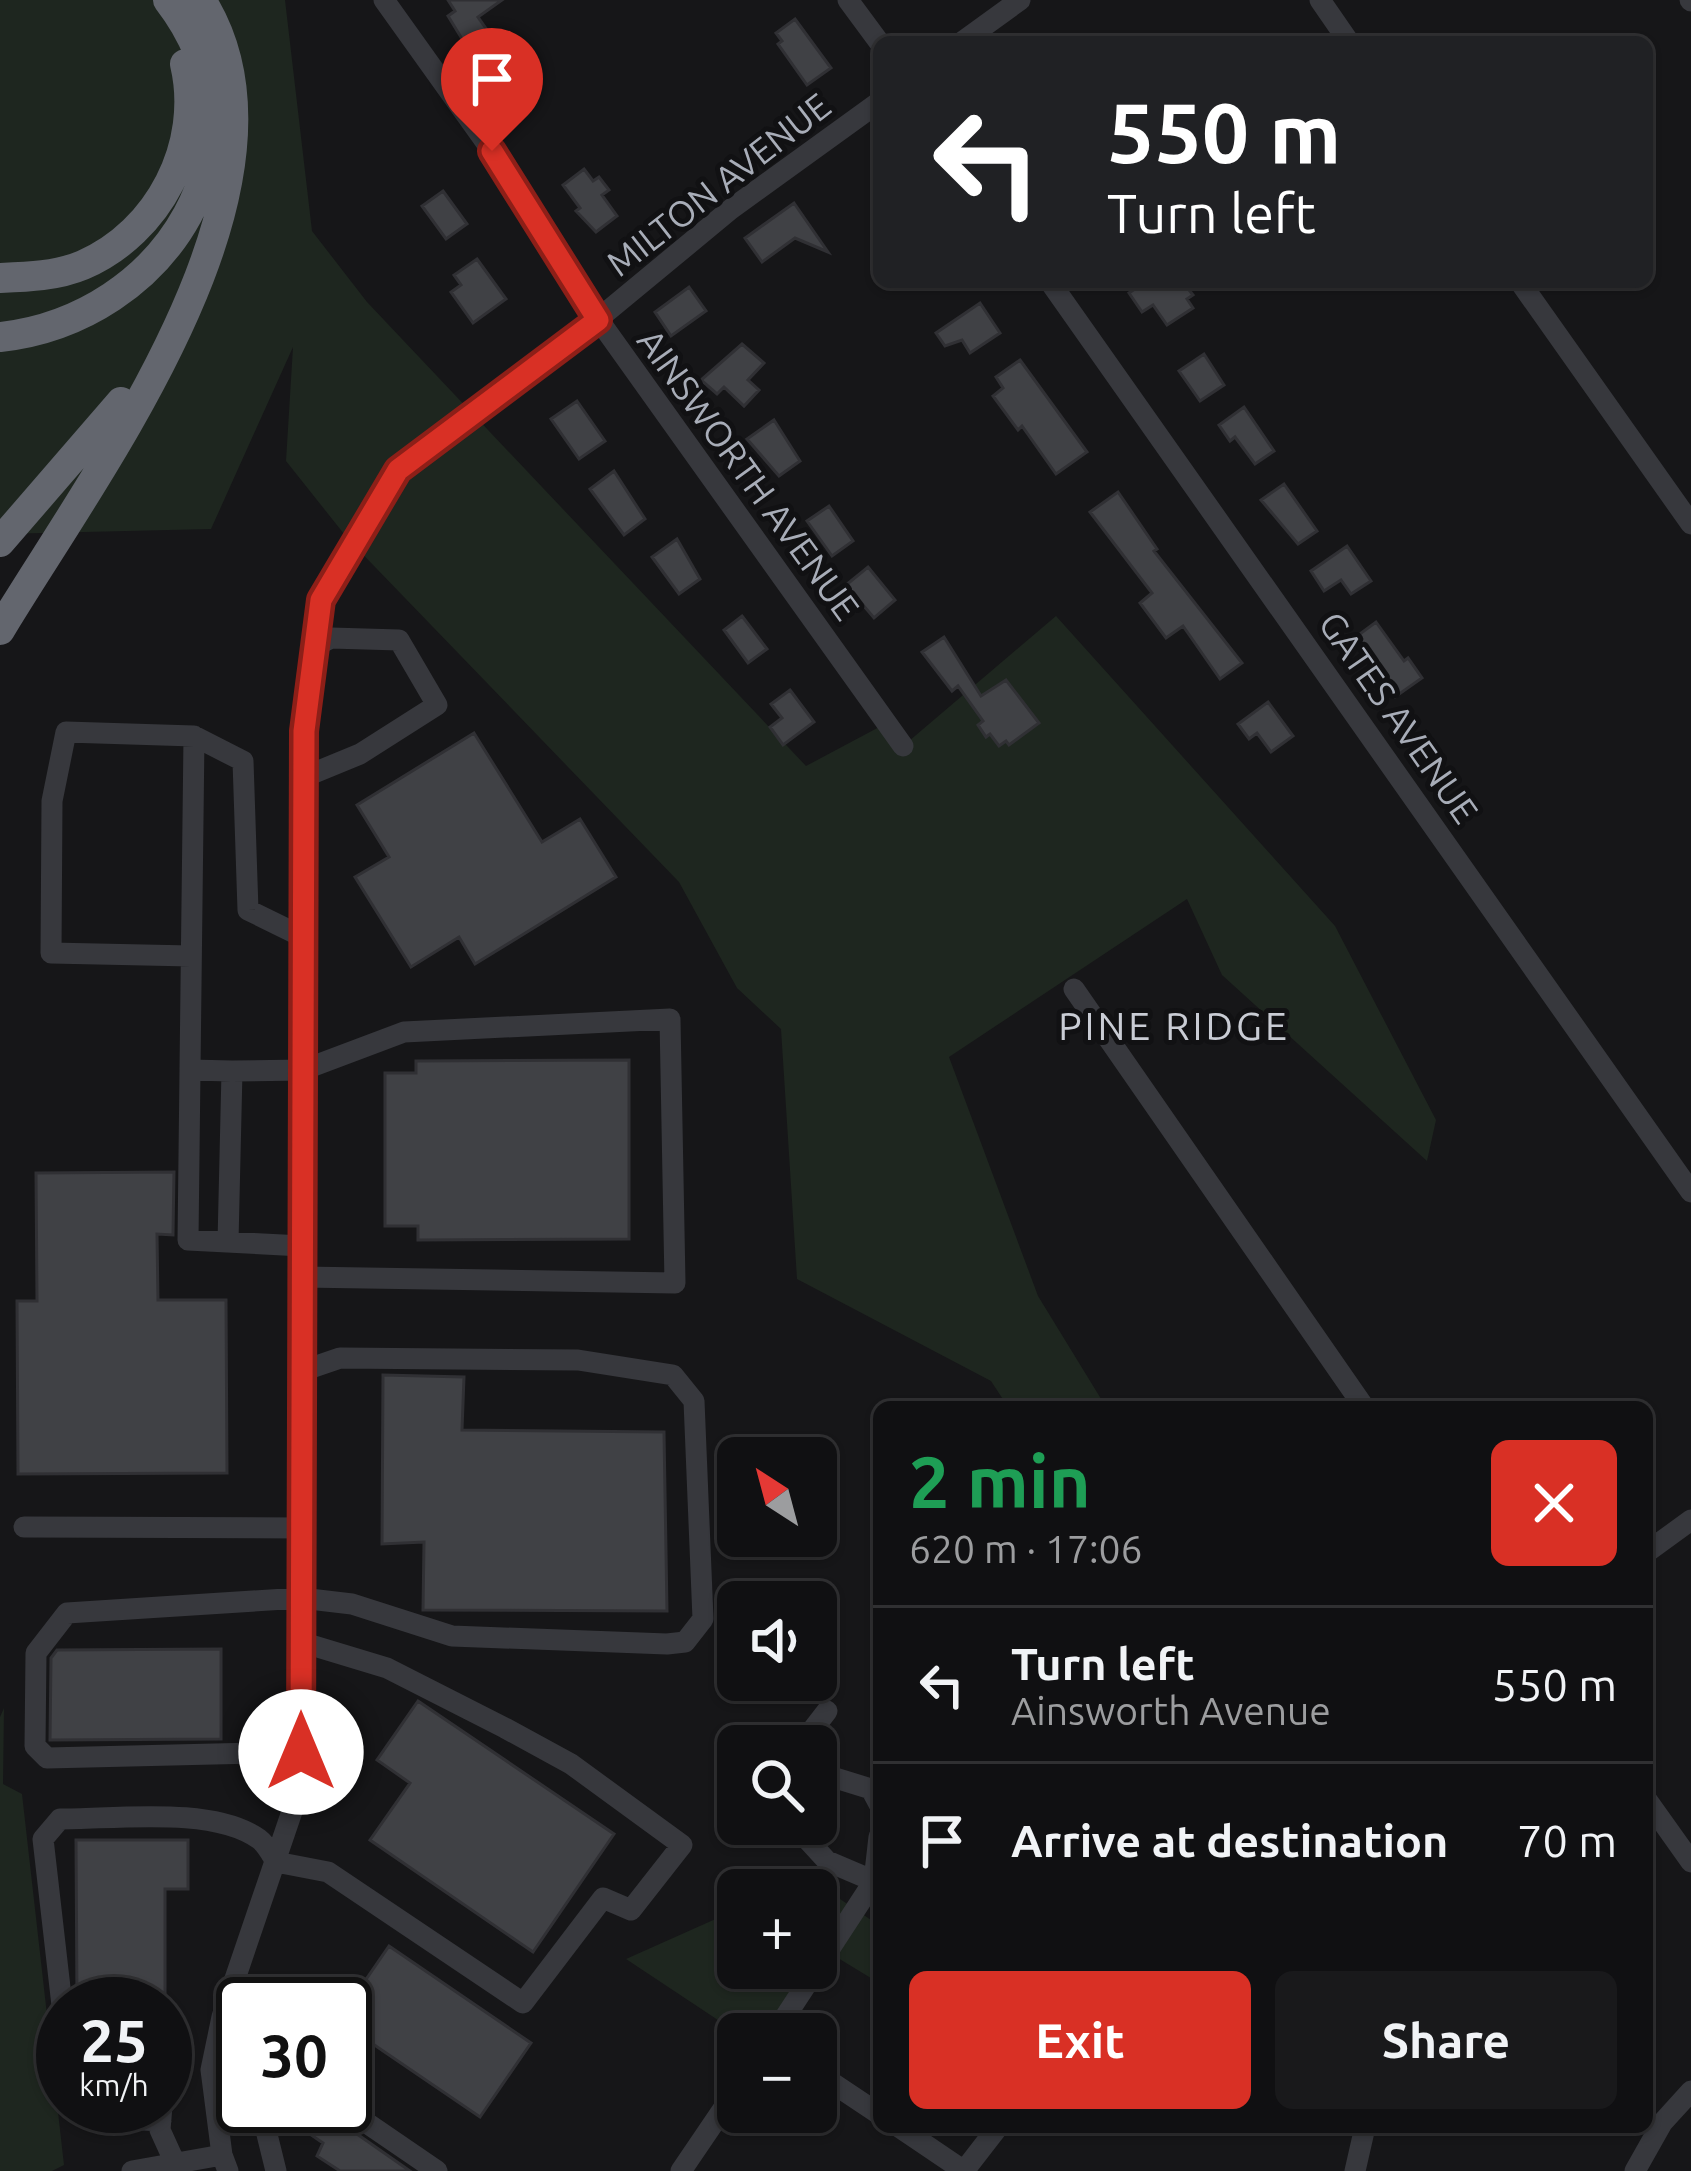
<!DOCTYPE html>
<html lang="en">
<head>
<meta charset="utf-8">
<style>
  body { margin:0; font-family:Ubuntu,sans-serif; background:#19191b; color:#f1f3f6; height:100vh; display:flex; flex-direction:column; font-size:45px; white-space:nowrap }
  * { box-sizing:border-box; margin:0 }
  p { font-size:39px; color:#9c9d9f }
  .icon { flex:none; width:66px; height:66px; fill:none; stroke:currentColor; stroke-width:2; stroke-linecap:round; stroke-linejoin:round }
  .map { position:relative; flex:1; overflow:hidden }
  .side { position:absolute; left:873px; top:1401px; width:780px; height:732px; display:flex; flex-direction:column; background:#101012; border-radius:18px; box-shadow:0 3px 9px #0004,0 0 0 3px #303032 }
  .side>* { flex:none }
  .guide { position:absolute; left:873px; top:36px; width:780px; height:252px; border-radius:18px; box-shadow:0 3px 9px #0004,0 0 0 3px #303032; background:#202124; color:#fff; overflow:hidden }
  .needle { width:78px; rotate:324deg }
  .controls { position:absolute; left:717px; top:1437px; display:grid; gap:24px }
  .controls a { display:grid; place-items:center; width:120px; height:120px; border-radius:18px; background:#101012; box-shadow:0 3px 9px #0004,0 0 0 3px #303032; font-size:60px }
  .speed { position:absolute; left:36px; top:1977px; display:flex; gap:24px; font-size:60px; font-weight:700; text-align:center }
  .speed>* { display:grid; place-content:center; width:156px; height:156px; border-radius:50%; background:#101012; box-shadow:0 3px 9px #0004,0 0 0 3px #303032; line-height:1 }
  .speed small { font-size:30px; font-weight:400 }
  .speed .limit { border:6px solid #111; border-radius:18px; background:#fff; color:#111 }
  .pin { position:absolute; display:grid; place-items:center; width:102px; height:102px; color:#fff; margin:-123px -51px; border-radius:50% 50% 50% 0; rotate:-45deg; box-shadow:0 0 12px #0007 }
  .pin .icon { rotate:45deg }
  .me { position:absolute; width:132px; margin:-66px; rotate:0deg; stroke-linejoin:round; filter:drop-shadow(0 0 9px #0008) }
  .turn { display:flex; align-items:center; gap:42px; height:252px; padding:0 36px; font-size:54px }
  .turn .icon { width:156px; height:156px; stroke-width:2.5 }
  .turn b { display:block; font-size:84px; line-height:102px }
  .round { display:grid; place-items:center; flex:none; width:126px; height:126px; border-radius:18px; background:#19191b }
  .head { display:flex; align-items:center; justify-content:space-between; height:204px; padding:0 36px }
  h1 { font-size:72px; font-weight:600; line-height:90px; color:#1e9e55 }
  .action { display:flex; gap:24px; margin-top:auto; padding:24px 36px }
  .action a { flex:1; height:138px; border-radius:18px; background:#d93025; color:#fff; font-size:48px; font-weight:600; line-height:138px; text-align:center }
  .action a+a { background:#19191b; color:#f1f3f6 }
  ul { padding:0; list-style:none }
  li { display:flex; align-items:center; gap:36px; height:156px; padding:0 36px; border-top:3px solid #303032 }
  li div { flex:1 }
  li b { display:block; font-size:45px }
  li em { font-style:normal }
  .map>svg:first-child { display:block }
  .green { fill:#1e261f }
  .building { fill:#404145; stroke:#303034; stroke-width:3 }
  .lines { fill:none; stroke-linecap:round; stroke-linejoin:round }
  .minor { stroke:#37383d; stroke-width:21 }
  .highway { stroke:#63666e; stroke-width:30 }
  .route-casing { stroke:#8d1f18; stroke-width:30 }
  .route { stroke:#d93025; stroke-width:21 }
  .labels { text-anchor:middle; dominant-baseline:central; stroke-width:10; stroke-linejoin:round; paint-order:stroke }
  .street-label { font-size:36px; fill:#a8adb8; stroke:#111113 }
  .neighbourhood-label { font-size:39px; letter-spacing:3px; fill:#c9ccd4; stroke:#111113 }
</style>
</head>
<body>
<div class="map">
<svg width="1691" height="2171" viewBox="0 0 1691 2171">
  <rect width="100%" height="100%" fill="#161618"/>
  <path class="green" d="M 0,0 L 285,0 L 312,231 L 367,302 L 806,766 L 883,725 L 902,747 L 1056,616 L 1335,926 L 1436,1120 L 1427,1161 L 1222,975 L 1187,899 L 949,1057 L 1038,1296 L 1106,1407 L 1008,1407 L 991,1381 L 797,1279 L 781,1029 L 737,988 L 679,882 L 348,539 L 286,461 L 293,347 L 211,529 L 0,534 Z
    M 4,1708 L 3,1784 L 22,1794 L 64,2165 L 52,2171 L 0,2171 L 0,1717 Z
    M 809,1878 L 874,1922 L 879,1919 L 879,1983 L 833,1955 L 778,2034 L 739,2034 L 626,1959 L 738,1909 L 738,1968 L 816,1968 L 816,1890 L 781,1890 Z"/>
  <path class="building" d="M 448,0 L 502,0 L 478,17 L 530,91 L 511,104 L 470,52 L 448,16 L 455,11 Z
    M 795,19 L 831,68 L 807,85 L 778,44 L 782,41 L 776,33 Z
    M 584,169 L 593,181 L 599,177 L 609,190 L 602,195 L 617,216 L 596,232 L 576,211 L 580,208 L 563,185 Z
    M 443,191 L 467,224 L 446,239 L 422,206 Z
    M 794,203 L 828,252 L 795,238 L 762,262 L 745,238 Z
    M 477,259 L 506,299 L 473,323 L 451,292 L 461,285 L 454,275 Z
    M 1145,282 L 1183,282 L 1193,295 L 1187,299 L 1193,308 L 1167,325 L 1153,305 L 1142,312 L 1129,293 Z
    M 689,287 L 706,311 L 671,336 L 655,312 Z
    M 980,303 L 1000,333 L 970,353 L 962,340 L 945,346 L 936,333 Z
    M 742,344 L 764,363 L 748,380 L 759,390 L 744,406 L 724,387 L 717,394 L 701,380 Z
    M 1204,354 L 1224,385 L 1200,401 L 1179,371 Z
    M 1020,360 L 1087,452 L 1056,474 L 1022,426 L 1018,430 L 993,396 L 1003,388 L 996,377 Z
    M 577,401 L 605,441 L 579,459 L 551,419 Z
    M 1244,407 L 1274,451 L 1255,464 L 1235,437 L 1230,441 L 1219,425 Z
    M 774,420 L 800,461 L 779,476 L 747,439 Z
    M 614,471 L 645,519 L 624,535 L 590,489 Z
    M 1284,484 L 1317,531 L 1298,544 L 1261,500 Z
    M 1118,492 L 1157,549 L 1154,551 L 1242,663 L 1220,679 L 1183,626 L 1166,638 L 1140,603 L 1152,593 L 1090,512 Z
    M 829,506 L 853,541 L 832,556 L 807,521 Z
    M 677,539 L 700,579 L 679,594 L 652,557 Z
    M 1347,546 L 1371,581 L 1351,594 L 1341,580 L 1324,591 L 1311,571 Z
    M 868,567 L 895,600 L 874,618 L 846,585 Z
    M 742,616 L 767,649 L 748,663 L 724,630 Z
    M 1376,622 L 1404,661 L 1408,658 L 1422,678 L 1395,697 L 1353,639 Z
    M 944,637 L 981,696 L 1006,680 L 1039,723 L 1009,745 L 1006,741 L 999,746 L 990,734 L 986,737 L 978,725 L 983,721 L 958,686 L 952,691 L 922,652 Z
    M 790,690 L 814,722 L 783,745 L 770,727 L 782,718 L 771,704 Z
    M 1268,702 L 1293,736 L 1271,752 L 1257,733 L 1249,739 L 1238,724 Z
    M 474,733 L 542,842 L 580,819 L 616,877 L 475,964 L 459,937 L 411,967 L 355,877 L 389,857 L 357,805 Z
    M 629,1060 L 629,1239 L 418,1240 L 418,1226 L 385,1226 L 385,1073 L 416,1073 L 416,1061 Z
    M 174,1172 L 173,1235 L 157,1234 L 158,1300 L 226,1300 L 227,1473 L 18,1474 L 17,1301 L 37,1301 L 36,1173 Z
    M 383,1375 L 464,1377 L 462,1430 L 664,1432 L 667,1611 L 423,1610 L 424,1542 L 382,1544 Z
    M 221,1649 L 221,1739 L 50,1740 L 51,1658 L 57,1650 Z
    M 418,1701 L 614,1834 L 533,1952 L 370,1840 L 410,1783 L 377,1760 Z
    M 76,1840 L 188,1840 L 188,1889 L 165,1889 L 165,2004 L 77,2004 Z
    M 389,1946 L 531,2043 L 480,2117 L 345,2025 L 345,2010 Z
    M 318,2107 L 334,2118 L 410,2171 L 340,2171 L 317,2156 L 323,2143 L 301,2128 Z"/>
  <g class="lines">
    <path class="minor" d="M 384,0 L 492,151 L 598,319 L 903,746
      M 848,0 L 879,42
      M 1320,0 L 1349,42
      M 1690,0 L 1691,1
      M 962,42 L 1020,0
      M 1050,282 L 1691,1192
      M 1520,282 L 1691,524
      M 194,736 L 243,761 L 248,910 L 303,937
      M 304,777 L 360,754 L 437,705 L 399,640 L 331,638 L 315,646
      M 1074,989 L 1364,1407
      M 190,1070 L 194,736 L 66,732 L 52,801 L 51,953 L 191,956
      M 232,1071 L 303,1070 L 404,1032 L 670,1019 L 675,1283 L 302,1277
      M 228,1242 L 232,1071 L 190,1070 L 188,1240 L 302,1246
      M 24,1527 L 302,1528
      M 1647,1552 L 1691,1520
      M 800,1746 L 827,1711
      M 301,1752 L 47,1758 L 35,1746 L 36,1653 L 67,1613 L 301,1598 L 352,1604 L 452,1636 L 667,1644 L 685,1642 L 703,1619 L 694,1401 L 673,1375 L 578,1360 L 340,1358 L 302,1371
      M 816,1772 L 871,1789 L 879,1804
      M 1647,1800 L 1691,1862
      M 793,1824 L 827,1861 L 874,1881 L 879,1878
      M 63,2014 L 43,1839 L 60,1819 C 116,1819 213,1806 259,1839 C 267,1845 271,1854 276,1862 L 328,1872 L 523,2003 L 603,1898 L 631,1910 L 682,1845 L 571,1764 L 505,1728 L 387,1668 L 301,1642
      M 774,2034 L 874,1881 L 879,1837
      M 816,2072 L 879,2114
      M 213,2081 L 243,2082
      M 81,2106 L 91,2117 L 161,2121
      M 162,2106 L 160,2130 L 175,2163
      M 260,2106 L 276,2171
      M 342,2106 L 437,2171
      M 899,2127 L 964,2171
      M 132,2171 L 222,2155
      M 228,2171 L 222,2155 L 211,2070 L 222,2017 L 301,1785 L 304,731 L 321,600 L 398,470 L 598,319 L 731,209 L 879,102
      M 681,2171 L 738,2087
      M 964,2171 L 998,2127
      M 1355,2171 L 1365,2127
      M 1635,2171 L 1662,2123 L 1691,2091"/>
    <path class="highway" d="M 0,278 C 28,277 57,276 83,265 C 159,232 204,145 185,64
      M 0,337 C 166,319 278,142 168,0
      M 0,542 L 121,402
      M 0,630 C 92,476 317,183 201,0"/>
  </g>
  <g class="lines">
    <defs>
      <path id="route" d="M 301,1752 L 304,731 L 321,600 L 398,470 L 598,320 L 492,151"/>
    </defs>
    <use href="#route" class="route-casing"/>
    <use href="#route" class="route"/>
  </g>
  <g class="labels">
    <g class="street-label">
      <text transform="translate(718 184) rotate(-38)">MILTON AVENUE</text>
      <text transform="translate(749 474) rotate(54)">AINSWORTH AVENUE</text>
      <text transform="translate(1399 717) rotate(55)">GATES AVENUE</text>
    </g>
    <g class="neighbourhood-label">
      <text x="1174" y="1025">PINE RIDGE</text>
    </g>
  </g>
</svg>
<div class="controls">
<a><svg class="needle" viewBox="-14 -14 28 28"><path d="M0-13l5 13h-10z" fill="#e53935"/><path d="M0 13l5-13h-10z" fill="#9c9d9f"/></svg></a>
<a><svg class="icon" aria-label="sound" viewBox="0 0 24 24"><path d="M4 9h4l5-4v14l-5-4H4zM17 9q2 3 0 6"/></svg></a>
<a><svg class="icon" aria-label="search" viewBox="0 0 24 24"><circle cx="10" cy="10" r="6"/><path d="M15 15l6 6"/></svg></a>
<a>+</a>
<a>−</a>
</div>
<div class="speed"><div>25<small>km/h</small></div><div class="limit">30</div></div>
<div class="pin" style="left:492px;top:151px;background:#d93025"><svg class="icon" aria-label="arrive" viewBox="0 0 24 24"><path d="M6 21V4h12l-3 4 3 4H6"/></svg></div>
<svg class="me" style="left:301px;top:1752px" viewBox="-20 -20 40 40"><circle r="19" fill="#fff"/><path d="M0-13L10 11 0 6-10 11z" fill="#d93025"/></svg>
<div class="guide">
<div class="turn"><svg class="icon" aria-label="left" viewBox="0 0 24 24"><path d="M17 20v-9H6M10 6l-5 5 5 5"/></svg><div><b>550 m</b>Turn left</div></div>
</div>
<section class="side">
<div class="head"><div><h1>2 min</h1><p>620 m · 17:06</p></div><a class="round" style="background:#d93025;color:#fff"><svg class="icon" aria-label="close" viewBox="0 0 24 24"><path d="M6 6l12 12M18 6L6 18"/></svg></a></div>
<ul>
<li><svg class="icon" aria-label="left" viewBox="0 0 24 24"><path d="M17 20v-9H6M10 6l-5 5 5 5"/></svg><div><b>Turn left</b><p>Ainsworth Avenue</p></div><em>550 m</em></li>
<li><svg class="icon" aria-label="arrive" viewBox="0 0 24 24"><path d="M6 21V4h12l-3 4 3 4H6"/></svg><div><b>Arrive at destination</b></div><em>70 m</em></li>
</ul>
<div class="action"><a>Exit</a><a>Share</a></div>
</section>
</div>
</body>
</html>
